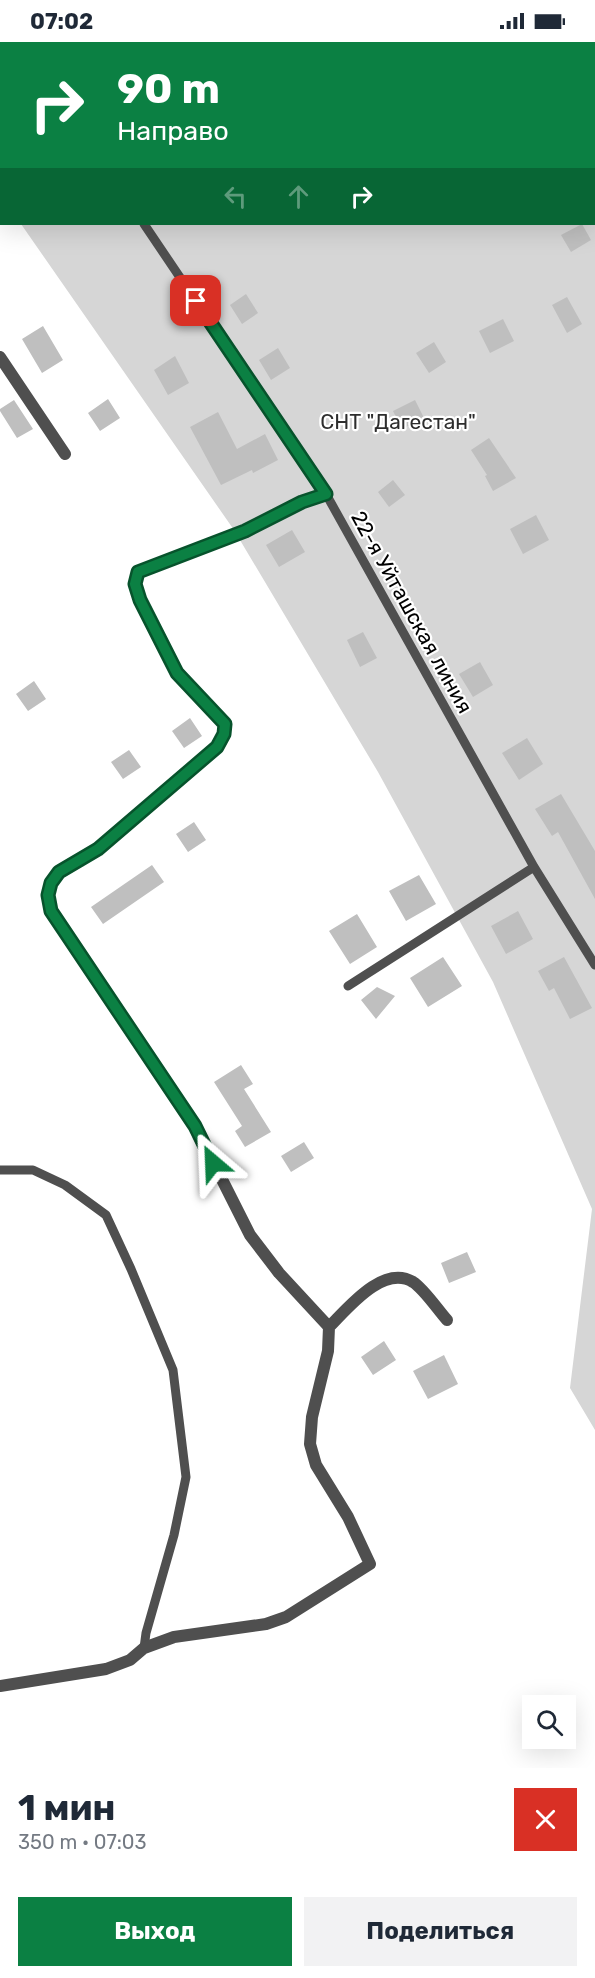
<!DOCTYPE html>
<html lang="ru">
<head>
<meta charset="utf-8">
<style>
  body { margin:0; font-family:Rubik,sans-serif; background:#f2f2f3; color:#1f2937; height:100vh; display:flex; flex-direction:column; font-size:22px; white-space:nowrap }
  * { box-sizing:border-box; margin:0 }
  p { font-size:20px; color:#747a83 }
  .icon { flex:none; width:33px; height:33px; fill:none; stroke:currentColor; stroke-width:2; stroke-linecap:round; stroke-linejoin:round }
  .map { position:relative; height:1726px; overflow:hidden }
  .panel { display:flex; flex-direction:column; background:#fff; flex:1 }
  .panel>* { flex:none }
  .banner { position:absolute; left:0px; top:0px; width:596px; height:183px; box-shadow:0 6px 24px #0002; background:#0b8043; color:#fff; overflow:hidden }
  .controls { position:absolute; left:522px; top:1653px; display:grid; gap:12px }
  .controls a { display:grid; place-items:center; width:54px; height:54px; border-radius:0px; background:#fff; box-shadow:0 6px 24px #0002; font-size:30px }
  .pin { position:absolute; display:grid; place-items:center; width:51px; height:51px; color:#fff; margin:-26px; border-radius:12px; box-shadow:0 3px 9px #0006 }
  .me { position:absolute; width:66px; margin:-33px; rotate:334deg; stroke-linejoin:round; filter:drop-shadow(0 0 4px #0008) }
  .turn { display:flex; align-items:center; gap:21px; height:126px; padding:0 18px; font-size:27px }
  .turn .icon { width:78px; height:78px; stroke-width:2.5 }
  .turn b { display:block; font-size:42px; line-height:51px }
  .lanes { display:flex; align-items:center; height:57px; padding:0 18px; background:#0003; justify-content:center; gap:30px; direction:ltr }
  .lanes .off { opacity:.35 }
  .round { display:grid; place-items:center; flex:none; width:63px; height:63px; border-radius:0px; background:#f2f2f3 }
  .summary { display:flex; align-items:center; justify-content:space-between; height:102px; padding:0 18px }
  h1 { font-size:36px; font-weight:700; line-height:45px }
  .cta { display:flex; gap:12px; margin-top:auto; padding:12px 18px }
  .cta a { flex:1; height:69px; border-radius:0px; background:#0b8043; color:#fff; font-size:24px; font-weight:700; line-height:69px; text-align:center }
  .cta a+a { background:#f2f2f3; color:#1f2937 }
  .status { display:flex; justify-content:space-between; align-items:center; height:42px; padding:0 30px; background:#fff; direction:ltr }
  .status svg { height:16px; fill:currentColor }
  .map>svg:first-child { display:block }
  .green { fill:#d6d6d6 }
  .building { fill:#bfbfbf }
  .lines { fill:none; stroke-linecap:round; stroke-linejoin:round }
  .service { stroke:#4f4f4f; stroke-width:9 }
  .minor { stroke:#4f4f4f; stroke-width:12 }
  .route-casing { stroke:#07532c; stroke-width:15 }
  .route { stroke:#0b8043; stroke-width:10 }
  .labels { text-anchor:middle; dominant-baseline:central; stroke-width:4.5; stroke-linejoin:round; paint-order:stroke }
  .park-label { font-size:21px; fill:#2d2d2d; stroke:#fff }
  .street-label { font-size:21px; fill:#000; stroke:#fff }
</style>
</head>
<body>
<div class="status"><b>07:02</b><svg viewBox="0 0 49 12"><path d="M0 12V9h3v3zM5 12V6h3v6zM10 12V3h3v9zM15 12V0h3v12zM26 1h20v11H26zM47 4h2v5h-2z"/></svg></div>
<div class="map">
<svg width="595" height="1726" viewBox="0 0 595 1726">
  <rect width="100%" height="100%" fill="#fff"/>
  <path class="green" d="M 0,0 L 595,0 L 595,1388 L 570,1346 L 592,1167 L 493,940 L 378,730 L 234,488 L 21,182 L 594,182 L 594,2 L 2,2 L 1,153 Z"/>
  <path class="building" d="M 582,182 L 591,198 L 571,210 L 561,193 Z
    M 246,252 L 258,271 L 242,282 L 230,263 Z
    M 567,255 L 582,282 L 567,291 L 552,263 Z
    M 503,277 L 514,299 L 490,311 L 479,289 Z
    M 43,284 L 63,318 L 42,331 L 22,297 Z
    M 434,300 L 446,320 L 429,331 L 416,311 Z
    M 278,306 L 290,326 L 271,338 L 259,318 Z
    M 175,314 L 189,341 L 168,353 L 154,328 Z
    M 108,357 L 120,376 L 100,389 L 88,371 Z
    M 14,358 L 33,387 L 17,396 L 0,369 L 0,367 Z
    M 415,358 L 424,376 L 402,387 L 393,369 Z
    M 218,370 L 237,407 L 265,392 L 278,418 L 253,431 L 252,428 L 221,443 L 190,385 Z
    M 489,396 L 516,436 L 493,449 L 485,434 L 487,433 L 471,408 Z
    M 393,438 L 405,453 L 389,465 L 378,450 Z
    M 536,473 L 549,498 L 523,512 L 510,487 Z
    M 292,488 L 305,510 L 279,525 L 266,503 Z
    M 363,590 L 377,616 L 360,625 L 347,598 Z
    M 480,620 L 493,643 L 473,655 L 459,632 Z
    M 34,639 L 46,657 L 28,669 L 16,652 Z
    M 190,676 L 202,694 L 184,706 L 172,689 Z
    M 527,696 L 543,722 L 519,738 L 502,711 Z
    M 129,708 L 141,725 L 123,737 L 111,720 Z
    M 561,752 L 595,809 L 595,857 L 558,790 L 552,794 L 535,767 Z
    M 194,780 L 206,798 L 188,810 L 176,792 Z
    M 152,823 L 164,840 L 103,882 L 91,865 Z
    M 419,833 L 436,862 L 406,879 L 389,849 Z
    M 518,869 L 533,897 L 506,912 L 491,884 Z
    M 357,872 L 377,905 L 350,922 L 329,889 Z
    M 443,915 L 462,944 L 428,965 L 410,936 Z
    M 564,915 L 592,966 L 570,977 L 554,946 L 549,949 L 538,929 Z
    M 377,945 L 395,954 L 376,977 L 361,958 Z
    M 241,1023 L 253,1042 L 244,1047 L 271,1090 L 245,1105 L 235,1089 L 242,1084 L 214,1040 Z
    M 304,1100 L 314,1116 L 291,1130 L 281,1114 Z
    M 467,1210 L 476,1230 L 449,1241 L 441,1221 Z
    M 384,1299 L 396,1318 L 373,1333 L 361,1315 Z
    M 444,1313 L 458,1342 L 428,1357 L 413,1329 Z"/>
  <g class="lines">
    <path class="service" d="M 22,0 L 23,2
      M 144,182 L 326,452 L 534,825 L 595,923
      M 348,944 L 534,825
      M 0,1128 L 33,1128 L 65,1143 L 106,1173 L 131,1227 L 173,1328 L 186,1435 L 174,1493 L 146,1591 L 144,1606"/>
    <path class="minor" d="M 0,315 L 65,412
      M 326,452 L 302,460 L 245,489 L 138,530 L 135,542 L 140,558 L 177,631 L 225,682 L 224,692 L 217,705 L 98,807 L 59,830 L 51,841 L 48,853 L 51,869 L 195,1084 L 250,1193 L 279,1231 L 329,1285
      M 0,1644 L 106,1627 L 130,1618 L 144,1606 L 174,1595 L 266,1582 L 286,1575 L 370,1522 L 348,1475 L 316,1423 L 310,1402 L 312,1375 L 328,1309 L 329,1285 C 348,1266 383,1222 413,1240 C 424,1247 438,1268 447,1278"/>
  </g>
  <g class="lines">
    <defs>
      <path id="route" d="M 196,259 L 326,452 L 302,460 L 245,489 L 138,530 L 135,542 L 140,558 L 177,631 L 225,682 L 224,692 L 217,705 L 98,807 L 59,830 L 51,841 L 48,853 L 51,869 L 195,1084 L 213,1121"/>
    </defs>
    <use href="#route" class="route-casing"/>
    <use href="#route" class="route"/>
  </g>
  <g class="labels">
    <g class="park-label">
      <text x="398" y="379">СНТ "Дагестан"</text>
    </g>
    <g class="street-label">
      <text transform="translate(412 570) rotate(61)">22-я Уйташская линия</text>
    </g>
  </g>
</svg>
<div class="controls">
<a><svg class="icon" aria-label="search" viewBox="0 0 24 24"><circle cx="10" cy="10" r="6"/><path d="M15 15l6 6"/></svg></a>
</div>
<div class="pin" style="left:196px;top:259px;background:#d93025"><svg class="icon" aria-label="arrive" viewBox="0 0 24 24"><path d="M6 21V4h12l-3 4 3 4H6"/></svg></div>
<svg class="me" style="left:213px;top:1121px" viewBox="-20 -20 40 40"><path d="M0-17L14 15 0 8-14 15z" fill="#0b8043" stroke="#fff" stroke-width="4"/></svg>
<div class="banner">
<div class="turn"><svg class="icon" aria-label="right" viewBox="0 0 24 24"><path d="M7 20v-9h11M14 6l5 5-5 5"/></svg><div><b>90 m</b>Направо</div></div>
<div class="lanes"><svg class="icon off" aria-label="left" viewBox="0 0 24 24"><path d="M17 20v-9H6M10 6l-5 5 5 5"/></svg><svg class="icon off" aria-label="ahead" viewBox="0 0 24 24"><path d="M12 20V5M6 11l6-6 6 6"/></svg><svg class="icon" aria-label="right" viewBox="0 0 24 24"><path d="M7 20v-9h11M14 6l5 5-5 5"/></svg></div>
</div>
</div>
<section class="panel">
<div class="summary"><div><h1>1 мин</h1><p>350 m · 07:03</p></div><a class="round" style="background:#d93025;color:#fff"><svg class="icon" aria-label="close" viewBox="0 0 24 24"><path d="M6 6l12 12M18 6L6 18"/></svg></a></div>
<div class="cta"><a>Выход</a><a>Поделиться</a></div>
</section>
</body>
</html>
